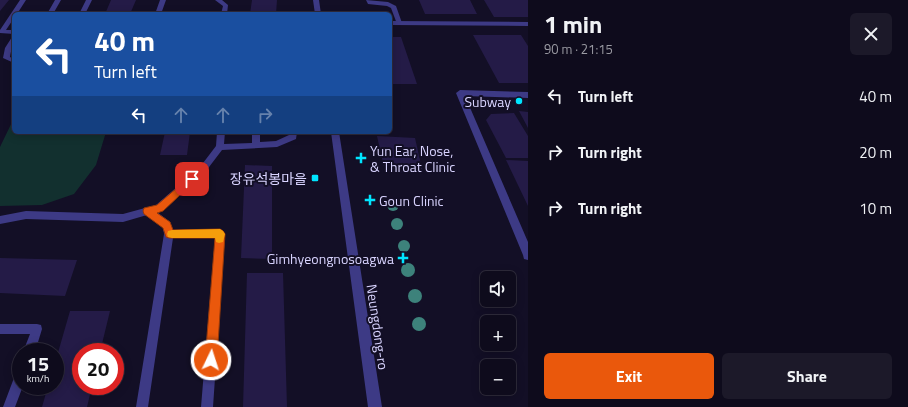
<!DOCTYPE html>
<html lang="en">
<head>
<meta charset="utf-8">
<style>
  body { margin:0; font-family:"Titillium Web","Noto Sans KR",sans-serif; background:#1c1929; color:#f1f3f6; height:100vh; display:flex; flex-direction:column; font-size:15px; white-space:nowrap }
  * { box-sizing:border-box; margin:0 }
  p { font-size:13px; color:#9b9ba3 }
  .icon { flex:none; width:22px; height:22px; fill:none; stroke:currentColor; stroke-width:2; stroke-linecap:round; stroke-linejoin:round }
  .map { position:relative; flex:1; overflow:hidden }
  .details { display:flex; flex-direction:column; background:#0e0b1c; width:380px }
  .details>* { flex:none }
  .guide { position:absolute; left:12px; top:12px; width:380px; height:122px; border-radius:6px; box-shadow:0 2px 10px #0003,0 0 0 1px #2e2b3b; background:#1a4fa0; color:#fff; overflow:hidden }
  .tools { position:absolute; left:480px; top:271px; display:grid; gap:8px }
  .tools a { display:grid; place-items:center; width:36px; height:36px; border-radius:6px; background:#0e0b1c; box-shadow:0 2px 10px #0003,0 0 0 1px #2e2b3b; font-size:20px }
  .speed { position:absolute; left:12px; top:343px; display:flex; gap:8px; font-size:20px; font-weight:700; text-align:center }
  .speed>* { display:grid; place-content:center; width:52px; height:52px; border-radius:50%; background:#0e0b1c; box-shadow:0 2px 10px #0003,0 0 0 1px #2e2b3b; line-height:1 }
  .speed small { font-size:10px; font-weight:400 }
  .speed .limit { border:6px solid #d22; background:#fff; color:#111 }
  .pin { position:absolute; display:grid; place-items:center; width:34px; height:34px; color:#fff; margin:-17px; border-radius:8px; box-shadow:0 2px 6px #0006 }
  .me { position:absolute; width:44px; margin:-22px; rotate:4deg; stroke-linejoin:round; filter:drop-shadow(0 0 3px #0008) }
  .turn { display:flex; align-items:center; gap:14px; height:84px; padding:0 16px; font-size:18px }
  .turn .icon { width:52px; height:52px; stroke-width:2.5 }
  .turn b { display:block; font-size:28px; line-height:34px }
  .lanes { display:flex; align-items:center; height:38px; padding:0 16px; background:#0003; justify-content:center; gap:20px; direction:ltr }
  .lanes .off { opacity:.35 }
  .round { display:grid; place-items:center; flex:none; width:42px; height:42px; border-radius:6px; background:#1c1929 }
  .headline { display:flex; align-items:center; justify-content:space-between; height:68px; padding:0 16px }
  h1 { font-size:24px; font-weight:700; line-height:30px }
  .action { display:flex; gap:8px; margin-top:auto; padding:8px 16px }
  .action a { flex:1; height:46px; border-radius:6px; background:#ea580c; color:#fff; font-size:16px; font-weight:700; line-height:46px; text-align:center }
  .action a+a { background:#1c1929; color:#f1f3f6 }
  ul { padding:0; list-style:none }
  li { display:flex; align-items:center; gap:12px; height:56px; padding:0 16px }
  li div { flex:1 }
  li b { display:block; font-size:15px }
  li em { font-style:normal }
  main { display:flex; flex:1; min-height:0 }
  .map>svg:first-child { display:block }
  .green { fill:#12302f }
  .building { fill:#241b47 }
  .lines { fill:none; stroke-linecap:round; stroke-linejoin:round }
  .service { fill:#3d3a85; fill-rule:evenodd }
  .minor { fill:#3d3a85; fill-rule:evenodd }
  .tertiary { fill:#3d3a85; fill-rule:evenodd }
  .tree { fill:#3d827b }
  .route { fill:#ea580c; stroke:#983908 }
  .slow { fill:#f59e0b }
  .poi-dot { fill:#00e5ff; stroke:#130f26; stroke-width:1.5 }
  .labels { text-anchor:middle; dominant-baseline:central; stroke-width:4; stroke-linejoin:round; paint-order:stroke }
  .poi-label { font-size:14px; fill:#d9d4ff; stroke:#130f26; text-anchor:end }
  .street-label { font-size:14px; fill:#d9d4ff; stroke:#130f26 }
</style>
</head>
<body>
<main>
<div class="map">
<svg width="528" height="407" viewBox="0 0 528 407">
  <rect width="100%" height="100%" fill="#130f26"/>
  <path class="green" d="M 14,118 L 14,132 L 106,132 L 96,165 L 74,194 L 42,205 L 0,206 L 0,147 Z"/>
  <path class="building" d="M 0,0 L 9,0 L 0,11 Z
    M 111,0 L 136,0 L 130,14 L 105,14 Z
    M 252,0 L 277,0 L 276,14 L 250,14 Z
    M 419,0 L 470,0 L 477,14 L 425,14 Z
    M 484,0 L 528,0 L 528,17 L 494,17 Z
    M 473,35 L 521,35 L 528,46 L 528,83 L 499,83 Z
    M 390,37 L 401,37 L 417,84 L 390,84 Z
    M 519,111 L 528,112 L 528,128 Z
    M 514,113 L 528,136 L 528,158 L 506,158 L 486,120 L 491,114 Z
    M 165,132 L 190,132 L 187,155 L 160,155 Z
    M 377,136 L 415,138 L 423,173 L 385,172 Z
    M 506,160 L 528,161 L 528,206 Z
    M 245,165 L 272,166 L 272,259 L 241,258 Z
    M 0,258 L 77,260 L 65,296 L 0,293 Z
    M 247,273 L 283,273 L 287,407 L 243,407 Z
    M 70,311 L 110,311 L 100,352 L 81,352 L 81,386 L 92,386 L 87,407 L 42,407 L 48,386 L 55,386 L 55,363 Z"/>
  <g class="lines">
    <path class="service" d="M 20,0 L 26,0 L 17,14 L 14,14 L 14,18 L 6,30 L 14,30 L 14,34 L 0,33 L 0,30 Z
      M 55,0 L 61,0 L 53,14 L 47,14 Z
      M 86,0 L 92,0 L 85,14 L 79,14 Z
      M 160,0 L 166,0 L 161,14 L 155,14 Z
      M 215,0 L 222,0 L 228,5 L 227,14 L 221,14 L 223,6 Z
      M 366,0 L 388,2 L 396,6 L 402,23 L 397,24 L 391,8 L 387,6 L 368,4 Z
      M 14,36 C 14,44 11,49 10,57 L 14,59 L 14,63 L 3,58 L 5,48 L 12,37 Z
      M 217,132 L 225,132 L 224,144 L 252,143 L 252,132 L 260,132 L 260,142 L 276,141 L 289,135 L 289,132 L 297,132 L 296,139 L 277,147 L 222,150 L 206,171 L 162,211 L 157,212 L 170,222 L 173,230 L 220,230 L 223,231 L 225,234 L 213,407 L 201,407 L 215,238 L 173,238 L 148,407 L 136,407 L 164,234 L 163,227 L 147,215 L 123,222 L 26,219 L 0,224 L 0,216 L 26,211 L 123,214 L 156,205 L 200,167 L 216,146 Z
      M 0,324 L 37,324 L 41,325 L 42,329 L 35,352 L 23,352 L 30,334 L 0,334 Z
      M 21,368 L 21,386 L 23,386 L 15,407 L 3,407 L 17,370 Z"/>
    <path class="minor" d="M 390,21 L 528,22 L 528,26 L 390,25 Z
      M 460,90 L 528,92 L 528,98 L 465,96 L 528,242 L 528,260 L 524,259 L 523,255 L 456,93 Z"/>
    <path class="tertiary" d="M 313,0 L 319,0 L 321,14 L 315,14 Z
      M 331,132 L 339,132 L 382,407 L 368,407 Z"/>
  </g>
  <g class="tree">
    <circle cx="393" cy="205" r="6"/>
    <circle cx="397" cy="224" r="6"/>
    <circle cx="404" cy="246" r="6"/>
    <circle cx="408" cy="270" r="7"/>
    <circle cx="415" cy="296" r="7"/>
    <circle cx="419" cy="324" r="7"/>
  </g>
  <path class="route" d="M 192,175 L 196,179 L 195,181 L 163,211 L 157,213 L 170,222 L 173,230 L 220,229 L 223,231 L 225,234 L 217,360 L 215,364 L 211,366 L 207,364 L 205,360 L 215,238 L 169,238 L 166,237 L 163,228 L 144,214 L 143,211 L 144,208 L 157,205 Z"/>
  <path class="slow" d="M 220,229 L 223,231 L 225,234 L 223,242 L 219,243 L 216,242 L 215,238 L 172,238 L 168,237 L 167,234 L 168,231 L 172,230 Z"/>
  <g class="poi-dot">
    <circle cx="519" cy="101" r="4"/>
    <path d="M359 152h4v4h4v4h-4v4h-4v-4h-4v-4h4z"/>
    <rect x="311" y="174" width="8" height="8" rx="2"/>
    <path d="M368 194h4v4h4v4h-4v4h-4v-4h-4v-4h4z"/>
    <path d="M401 252h4v4h4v4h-4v4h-4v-4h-4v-4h4z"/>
  </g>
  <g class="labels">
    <g class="poi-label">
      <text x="511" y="101">Subway</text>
      <text x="370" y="150" text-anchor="start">Yun Ear, Nose,<tspan x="370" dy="16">&amp; Throat Clinic</tspan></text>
      <text x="307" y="178">장유석봉마을</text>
      <text x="379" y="200" text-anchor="start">Goun Clinic</text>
      <text x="394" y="258">Gimhyeongnosoagwa</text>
    </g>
    <g class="street-label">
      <text transform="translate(378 327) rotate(82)">Neungdong-ro</text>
    </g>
  </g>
</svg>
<div class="tools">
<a><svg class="icon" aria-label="sound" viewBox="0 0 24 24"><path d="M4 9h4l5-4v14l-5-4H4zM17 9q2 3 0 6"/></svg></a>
<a>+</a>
<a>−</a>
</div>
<div class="speed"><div>15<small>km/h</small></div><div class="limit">20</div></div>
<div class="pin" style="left:192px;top:179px;background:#d93025"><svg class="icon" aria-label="arrive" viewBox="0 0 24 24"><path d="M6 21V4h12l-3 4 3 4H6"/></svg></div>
<svg class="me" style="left:211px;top:360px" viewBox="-20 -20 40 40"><circle r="17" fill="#ea580c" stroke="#fff" stroke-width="3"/><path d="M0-11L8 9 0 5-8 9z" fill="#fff"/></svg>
<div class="guide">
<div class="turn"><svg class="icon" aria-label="left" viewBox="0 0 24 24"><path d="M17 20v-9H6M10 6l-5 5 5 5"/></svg><div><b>40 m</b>Turn left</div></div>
<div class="lanes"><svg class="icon" aria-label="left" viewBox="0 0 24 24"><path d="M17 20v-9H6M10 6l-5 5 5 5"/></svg><svg class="icon off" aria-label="ahead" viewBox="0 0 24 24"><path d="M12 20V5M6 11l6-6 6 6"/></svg><svg class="icon off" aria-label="ahead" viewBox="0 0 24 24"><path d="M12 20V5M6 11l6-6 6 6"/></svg><svg class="icon off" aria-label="right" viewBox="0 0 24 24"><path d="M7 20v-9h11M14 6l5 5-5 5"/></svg></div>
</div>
</div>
<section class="details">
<div class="headline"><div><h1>1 min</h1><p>90 m · 21:15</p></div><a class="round"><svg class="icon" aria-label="close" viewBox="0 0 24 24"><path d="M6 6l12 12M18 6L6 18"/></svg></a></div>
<ul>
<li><svg class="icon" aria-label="left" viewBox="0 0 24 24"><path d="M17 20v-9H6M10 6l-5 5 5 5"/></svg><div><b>Turn left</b></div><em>40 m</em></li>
<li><svg class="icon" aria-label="right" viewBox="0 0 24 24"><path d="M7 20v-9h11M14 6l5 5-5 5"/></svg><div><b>Turn right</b></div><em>20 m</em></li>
<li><svg class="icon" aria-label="right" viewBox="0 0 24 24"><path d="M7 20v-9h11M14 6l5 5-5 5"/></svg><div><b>Turn right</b></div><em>10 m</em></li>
</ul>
<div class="action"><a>Exit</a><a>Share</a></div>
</section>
</main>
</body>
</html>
